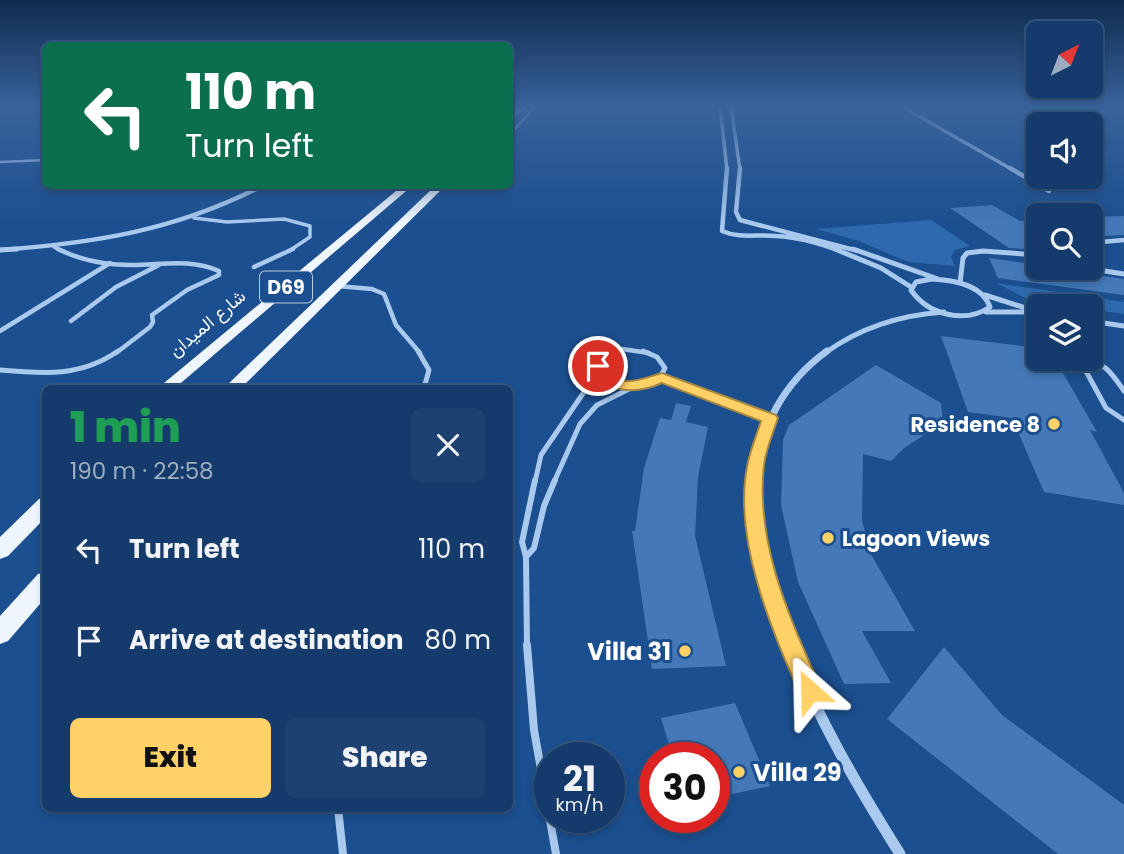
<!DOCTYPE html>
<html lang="en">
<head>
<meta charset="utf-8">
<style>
  body { margin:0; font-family:Poppins,Vazirmatn,sans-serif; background:#1d4271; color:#f1f3f6; height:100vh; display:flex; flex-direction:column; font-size:26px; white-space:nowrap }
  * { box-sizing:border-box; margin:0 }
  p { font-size:23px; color:#9dadc1 }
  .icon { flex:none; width:38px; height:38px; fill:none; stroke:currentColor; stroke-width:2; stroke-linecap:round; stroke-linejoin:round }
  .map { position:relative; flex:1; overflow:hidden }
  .side { position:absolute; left:42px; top:385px; width:471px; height:427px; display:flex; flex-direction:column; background:#143b6b; border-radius:10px; box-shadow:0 4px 10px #0003,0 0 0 2px #33557e }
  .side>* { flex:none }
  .banner { position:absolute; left:42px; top:42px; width:471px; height:147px; border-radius:10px; box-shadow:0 4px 10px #0003,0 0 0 2px #33557e; background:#0b6e4f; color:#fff; overflow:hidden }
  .needle { width:46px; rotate:42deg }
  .controls { position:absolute; left:1026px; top:21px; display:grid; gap:14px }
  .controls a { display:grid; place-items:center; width:77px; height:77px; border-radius:10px; background:#143b6b; box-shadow:0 4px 10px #0003,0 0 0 2px #33557e; font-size:35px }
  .speed { position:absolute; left:534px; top:742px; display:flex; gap:14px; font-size:35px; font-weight:700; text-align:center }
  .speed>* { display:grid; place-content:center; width:91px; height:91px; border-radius:50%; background:#143b6b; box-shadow:0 4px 10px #0003,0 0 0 2px #33557e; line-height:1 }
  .speed small { font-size:18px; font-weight:400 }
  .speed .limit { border:10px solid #d22; background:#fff; color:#111 }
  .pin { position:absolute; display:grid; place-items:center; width:60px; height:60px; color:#fff; margin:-30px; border:4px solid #fff; border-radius:50%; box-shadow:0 2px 7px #0007 }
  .me { position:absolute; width:77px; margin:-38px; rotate:335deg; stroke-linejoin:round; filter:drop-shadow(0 0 5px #0008) }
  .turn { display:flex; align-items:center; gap:24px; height:147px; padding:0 28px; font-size:32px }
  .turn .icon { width:91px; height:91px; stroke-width:2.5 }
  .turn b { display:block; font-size:49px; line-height:60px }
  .round { display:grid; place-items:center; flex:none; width:74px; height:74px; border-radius:10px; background:#1d4271 }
  .overview { display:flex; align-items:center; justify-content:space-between; height:119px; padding:0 28px }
  h1 { font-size:42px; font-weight:800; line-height:52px; color:#1e9e55 }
  .button { display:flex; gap:14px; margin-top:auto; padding:14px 28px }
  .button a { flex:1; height:80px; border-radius:10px; background:#ffd166; color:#111; font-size:28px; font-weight:800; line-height:80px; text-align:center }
  .button a+a { background:#1d4271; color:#f1f3f6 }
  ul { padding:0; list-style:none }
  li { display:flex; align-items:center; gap:21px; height:91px; padding:0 28px }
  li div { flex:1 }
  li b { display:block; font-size:26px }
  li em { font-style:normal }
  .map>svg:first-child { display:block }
  .green { fill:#2e69ad }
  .building { fill:#4478b7 }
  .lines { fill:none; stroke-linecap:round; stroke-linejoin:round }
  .service-far5 { stroke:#a9c9ee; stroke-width:2.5 }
  .service-far4 { stroke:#a9c9ee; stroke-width:3.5 }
  .service-far3 { stroke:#a9c9ee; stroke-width:4.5 }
  .service-far2 { stroke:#a9c9ee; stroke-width:5 }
  .service-far1 { stroke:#a9c9ee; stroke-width:6 }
  .service { stroke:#a9c9ee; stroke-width:8 }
  .minor-far5 { stroke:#a9c9ee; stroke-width:3.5 }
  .minor-far4 { stroke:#a9c9ee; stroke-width:4.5 }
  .minor-far3 { stroke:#a9c9ee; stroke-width:5 }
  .minor-far2 { stroke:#a9c9ee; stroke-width:7 }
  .minor-far1 { stroke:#a9c9ee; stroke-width:9 }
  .minor { stroke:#a9c9ee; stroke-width:11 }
  .primary { fill:#f0f6ff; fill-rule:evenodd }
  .route { fill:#ffd166; stroke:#a68842; stroke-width:2 }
  .poi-dot { fill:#ffd166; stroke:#1b4f8f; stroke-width:2.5 }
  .labels { text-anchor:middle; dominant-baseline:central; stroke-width:6; stroke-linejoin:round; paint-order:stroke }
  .far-street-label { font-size:18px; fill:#fff; stroke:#1b4f8f }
  .shield { fill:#1b4f8f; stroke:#bbcadd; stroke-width:2 }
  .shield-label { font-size:19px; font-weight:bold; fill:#fff }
  .poi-label { font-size:21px; font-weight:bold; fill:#fff; stroke:#1b4f8f; text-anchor:end }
  .near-poi-label { font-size:24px; font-weight:bold; fill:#fff; stroke:#1b4f8f; text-anchor:end }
</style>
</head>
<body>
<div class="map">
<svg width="1124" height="854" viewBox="0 0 1124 854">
  <rect width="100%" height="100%" fill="#1b4f8f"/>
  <path class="green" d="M 931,220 L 970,246 L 955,250 L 951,257 L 955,266 L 908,262 L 859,241 L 816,229 Z
    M 996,283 L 1124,302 L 1124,314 L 1090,309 L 1090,306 L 1029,300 Z"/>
  <path class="building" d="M 992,205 L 1020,221 L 1038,220 L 1038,239 L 1033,240 L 1038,242 L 1038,250 L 1009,248 L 950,208 Z
    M 1124,216 L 1124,235 L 1090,237 L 1090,217 Z
    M 989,258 L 1032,264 L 1026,259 L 1038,260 L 1038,268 L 1081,270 L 1090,274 L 1124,279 L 1124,295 L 998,278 Z
    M 941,336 L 1038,348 L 1038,359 L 1055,359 L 1097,432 L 1090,430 L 1124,493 L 1124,505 L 1044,492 L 1012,418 L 968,412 Z
    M 876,365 L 941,403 L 943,423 L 904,448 L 891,461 L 863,454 L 862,521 L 872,556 L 915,631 L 862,631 L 891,683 L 844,684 L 798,582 L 781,505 L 783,440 L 789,425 Z
    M 676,403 L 691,406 L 686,422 L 708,427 L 698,477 L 695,536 L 726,666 L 652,669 L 632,531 L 635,531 L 644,468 L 660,418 L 671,420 Z
    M 944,647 L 1002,715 L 1124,805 L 1124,854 L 1058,854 L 887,719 Z
    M 735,703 L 770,786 L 714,798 L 714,758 L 673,758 L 661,718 Z"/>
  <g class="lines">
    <path class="service-far5" d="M 509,135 L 536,106
      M 0,162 L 46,160"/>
    <path class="service-far4" d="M 194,218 L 227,222 L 284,219 L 310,226 L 310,237 L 289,251
      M 54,247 L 61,251"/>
    <path class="service-far3" d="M 58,249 C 80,260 107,265 132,265 C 162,265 190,258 219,271 L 219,275 L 187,290 L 152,315 L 153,322 L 150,327 L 116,353
      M 254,267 L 293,249
      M 337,286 L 372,289 L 384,294 L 396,325 L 420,353
      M 71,321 L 116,287 L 159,265
      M 0,331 L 110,263
      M 612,353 L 622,349 L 649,353"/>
    <path class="service-far2" d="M 418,351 L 429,370 L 424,388
      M 617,351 L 605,355 L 599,362 C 605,393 653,397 665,368 L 657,357 L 643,351
      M 0,370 C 44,374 81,377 118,351
      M 661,378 L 770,418
      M 1124,391 C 1113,375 1103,358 1081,362 L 1106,408 L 1124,420
      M 535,482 L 541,455 L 599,370
      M 554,482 L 580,424 L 597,405 L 633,387"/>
    <path class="service-far1" d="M 526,557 L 534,548 L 544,506 L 555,480
      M 527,646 L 526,557 L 522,542 L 535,480"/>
    <path class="service" d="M 527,645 L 534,730 L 556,854
      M 338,808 L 343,854"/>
    <path class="minor-far5" d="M 720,106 L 727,170
      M 731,106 L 740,170
      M 901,106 L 1013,170
      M 904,107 L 927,106"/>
    <path class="minor-far4" d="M 727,168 L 722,231 C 740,239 757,234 776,236 C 798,237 819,243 840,251
      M 740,168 L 736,212 L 740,220 L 858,251
      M 1010,168 L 1049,191
      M 1090,243 L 1124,240
      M 0,250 C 96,243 176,230 262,186"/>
    <path class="minor-far3" d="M 835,249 L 881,268 L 911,287
      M 853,249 L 938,279
      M 0,250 L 17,249
      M 1086,268 L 1124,274
      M 932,279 C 953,280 982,284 990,307 C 965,324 928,315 911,290 L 916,282 Z
      M 960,283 L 963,258 L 967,253 L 983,251 L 1038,255
      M 985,295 L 1038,312
      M 986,312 L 1027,312
      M 1090,321 L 1124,326
      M 825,353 C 861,327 900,315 944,312"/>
    <path class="minor-far2" d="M 755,482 C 758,429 784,382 827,351"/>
    <path class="minor-far1" d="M 755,480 C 752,538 769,593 790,646"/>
    <path class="minor" d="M 789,645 C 818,719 858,787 900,854"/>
    <path class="primary" d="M 520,106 L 529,106 L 509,120 L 509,114 Z
      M 402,186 L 412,186 L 175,388 L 158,388 Z
      M 435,186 L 445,186 L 241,388 L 224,388 Z
      M 46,497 L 46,517 L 8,556 L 0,559 L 0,537 L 39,499 Z
      M 46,572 L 46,597 L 8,641 L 0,644 L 0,616 L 38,574 Z"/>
  </g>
  <linearGradient id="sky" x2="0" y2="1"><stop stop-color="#0f2b4f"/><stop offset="0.47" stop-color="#39639b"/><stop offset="1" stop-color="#39639b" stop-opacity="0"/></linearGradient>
  <rect width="1124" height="225" fill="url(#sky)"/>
  <path class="route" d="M 598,362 L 603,363 C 620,391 637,380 662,373 L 776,415 L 778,418 C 773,433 766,449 764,465 C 755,545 791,620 822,691 L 819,699 L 810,703 L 802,699 C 772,631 731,537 748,462 C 751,448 757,434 761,421 L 662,383 C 638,394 603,395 591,366 Z"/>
  <g class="poi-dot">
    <circle cx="1054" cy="424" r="7"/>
    <circle cx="828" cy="538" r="7"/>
    <circle cx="685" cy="651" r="7"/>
    <circle cx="739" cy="772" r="7"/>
  </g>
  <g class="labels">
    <g class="far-street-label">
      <text transform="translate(207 323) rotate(-40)">شارع الميدان</text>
    </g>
    <rect class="shield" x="260" y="271.5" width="52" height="31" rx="5"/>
    <g class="shield-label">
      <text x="286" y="287">D69</text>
    </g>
    <g class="poi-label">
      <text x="1040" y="424">Residence 8</text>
      <text x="842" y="538" text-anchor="start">Lagoon Views</text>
    </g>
    <g class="near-poi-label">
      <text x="671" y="651">Villa 31</text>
      <text x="753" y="772" text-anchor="start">Villa 29</text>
    </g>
  </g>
</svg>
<div class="controls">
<a><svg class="needle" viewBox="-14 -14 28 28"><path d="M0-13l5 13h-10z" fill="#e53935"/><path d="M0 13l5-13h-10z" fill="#9dadc1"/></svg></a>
<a><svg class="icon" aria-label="sound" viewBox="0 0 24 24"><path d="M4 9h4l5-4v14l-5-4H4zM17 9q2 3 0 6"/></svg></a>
<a><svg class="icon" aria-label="search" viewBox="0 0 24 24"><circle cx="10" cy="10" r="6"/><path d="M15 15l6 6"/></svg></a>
<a><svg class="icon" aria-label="layers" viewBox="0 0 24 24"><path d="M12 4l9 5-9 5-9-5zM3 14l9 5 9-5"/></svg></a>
</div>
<div class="speed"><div>21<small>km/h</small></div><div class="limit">30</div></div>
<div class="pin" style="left:598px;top:366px;background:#d93025"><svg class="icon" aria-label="arrive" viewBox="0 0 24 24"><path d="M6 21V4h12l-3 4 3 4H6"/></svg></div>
<svg class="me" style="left:810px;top:691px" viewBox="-20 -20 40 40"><path d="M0-17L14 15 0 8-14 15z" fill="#ffd166" stroke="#fff" stroke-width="4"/></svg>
<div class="banner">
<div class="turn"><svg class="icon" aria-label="left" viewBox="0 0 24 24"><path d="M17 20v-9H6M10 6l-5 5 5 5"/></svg><div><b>110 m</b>Turn left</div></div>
</div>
<section class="side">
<div class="overview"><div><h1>1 min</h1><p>190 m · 22:58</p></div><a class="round"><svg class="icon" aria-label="close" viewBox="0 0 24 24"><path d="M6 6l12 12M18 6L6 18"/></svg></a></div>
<ul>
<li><svg class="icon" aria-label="left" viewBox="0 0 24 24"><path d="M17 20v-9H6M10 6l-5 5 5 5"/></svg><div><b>Turn left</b></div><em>110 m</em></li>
<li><svg class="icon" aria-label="arrive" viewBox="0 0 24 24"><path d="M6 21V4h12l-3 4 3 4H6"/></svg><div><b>Arrive at destination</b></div><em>80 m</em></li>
</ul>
<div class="button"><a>Exit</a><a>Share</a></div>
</section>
</div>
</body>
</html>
